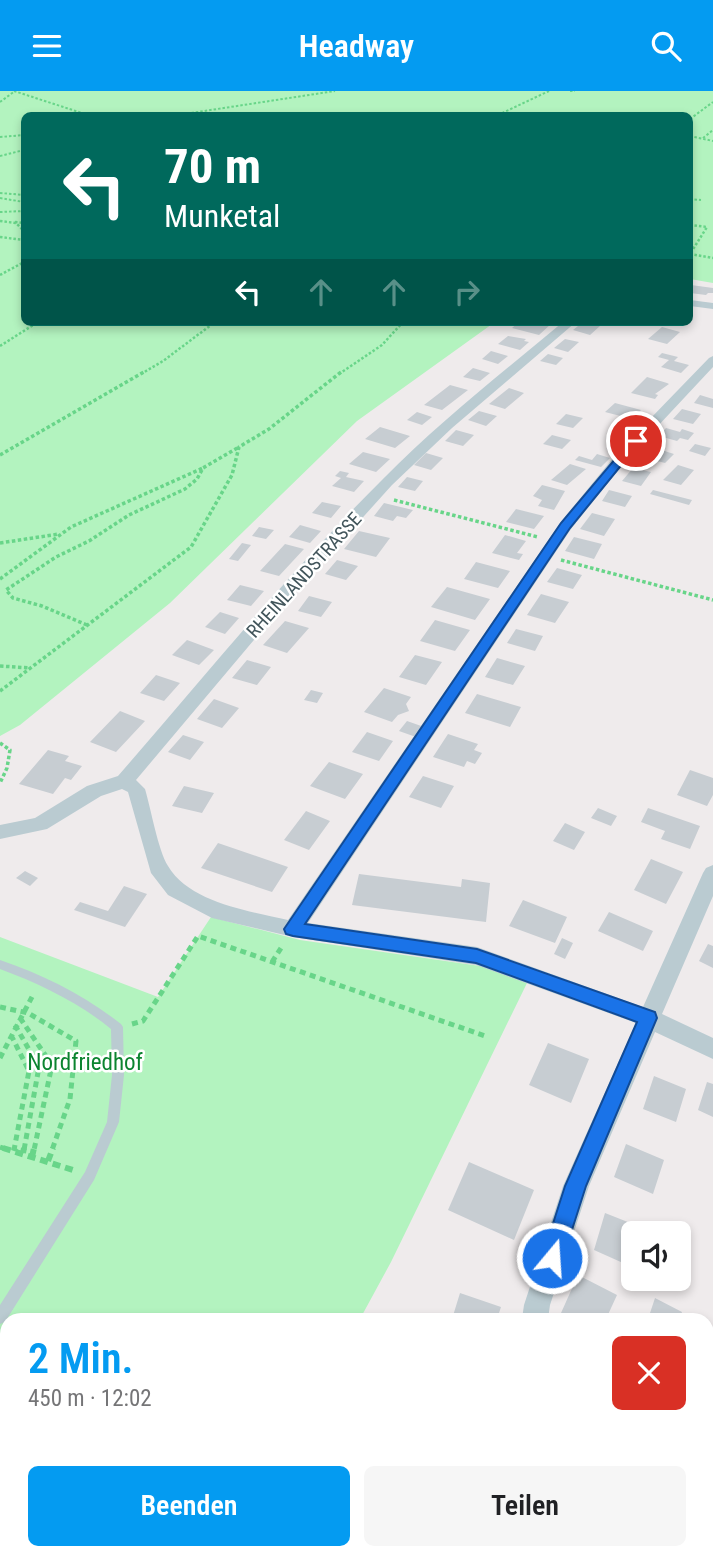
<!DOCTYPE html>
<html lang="de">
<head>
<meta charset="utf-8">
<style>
  body { margin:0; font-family:"Roboto Condensed",sans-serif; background:#f6f6f6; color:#202124; height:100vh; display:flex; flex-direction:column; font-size:26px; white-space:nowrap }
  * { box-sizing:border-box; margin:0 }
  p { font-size:23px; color:#757577 }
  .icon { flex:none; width:38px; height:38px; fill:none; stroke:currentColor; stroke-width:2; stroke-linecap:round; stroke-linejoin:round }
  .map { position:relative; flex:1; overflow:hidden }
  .sheet { position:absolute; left:0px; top:1222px; width:714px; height:247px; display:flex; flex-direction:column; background:#fff; border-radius:21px 21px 0 0; box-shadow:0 4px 10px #0003 }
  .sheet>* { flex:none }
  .banner { position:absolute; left:21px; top:21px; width:672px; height:214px; border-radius:10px; box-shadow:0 4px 10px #0003; background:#00695c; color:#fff; overflow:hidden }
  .tools { position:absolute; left:621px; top:1130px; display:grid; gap:14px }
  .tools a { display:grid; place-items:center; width:70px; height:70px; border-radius:10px; background:#fff; box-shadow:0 4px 10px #0003; font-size:35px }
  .pin { position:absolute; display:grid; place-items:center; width:60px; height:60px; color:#fff; margin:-30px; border:4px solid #fff; border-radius:50%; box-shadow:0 2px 7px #0007 }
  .me { position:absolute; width:77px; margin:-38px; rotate:18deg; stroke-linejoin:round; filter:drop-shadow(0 0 5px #0008) }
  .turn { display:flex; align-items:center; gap:24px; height:147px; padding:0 28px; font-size:32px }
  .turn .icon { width:91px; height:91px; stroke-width:2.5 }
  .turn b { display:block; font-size:49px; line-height:60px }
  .lanes { display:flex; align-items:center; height:66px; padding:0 28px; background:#0003; justify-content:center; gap:35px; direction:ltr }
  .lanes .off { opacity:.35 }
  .round { display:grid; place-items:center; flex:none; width:74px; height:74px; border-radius:10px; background:#f6f6f6 }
  .overview { display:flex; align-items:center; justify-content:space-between; height:119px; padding:0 28px }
  h1 { font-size:42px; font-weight:600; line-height:52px; color:#049bf1 }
  .primary-button { display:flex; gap:14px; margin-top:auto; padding:14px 28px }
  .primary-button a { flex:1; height:80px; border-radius:10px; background:#049bf1; color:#fff; font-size:28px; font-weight:600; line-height:80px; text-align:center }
  .primary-button a+a { background:#f6f6f6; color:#202124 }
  header { display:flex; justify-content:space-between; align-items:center; height:91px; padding:0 28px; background:#049bf1; color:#fff; font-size:32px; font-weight:600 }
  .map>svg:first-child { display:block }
  .green { fill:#b3f3bf }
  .building { fill:#c7cdd2 }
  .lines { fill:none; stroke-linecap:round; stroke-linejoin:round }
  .path-far4 { stroke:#68d589; stroke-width:2; stroke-dasharray:2.5 2; stroke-linecap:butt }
  .path-far3 { stroke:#68d589; stroke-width:2.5; stroke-dasharray:2.5 2; stroke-linecap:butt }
  .path-far2 { stroke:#68d589; stroke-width:3.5; stroke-dasharray:3.5 2.5; stroke-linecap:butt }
  .path-far1 { stroke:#68d589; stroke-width:5; stroke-dasharray:6 4.5; stroke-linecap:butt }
  .path { stroke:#68d589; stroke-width:6; stroke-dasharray:8 5; stroke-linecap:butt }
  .lane { fill:#bacbd1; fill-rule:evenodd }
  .street { fill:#bacbd1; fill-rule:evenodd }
  .route { fill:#1a73e8; stroke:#114b97; stroke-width:2 }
  .labels { text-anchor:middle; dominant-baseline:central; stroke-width:5; stroke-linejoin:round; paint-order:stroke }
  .far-street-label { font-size:19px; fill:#42555b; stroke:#fff }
  .park-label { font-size:23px; fill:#0c8430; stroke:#fff }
</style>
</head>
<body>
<header><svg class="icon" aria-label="menu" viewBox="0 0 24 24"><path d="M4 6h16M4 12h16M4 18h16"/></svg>Headway<svg class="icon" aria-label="search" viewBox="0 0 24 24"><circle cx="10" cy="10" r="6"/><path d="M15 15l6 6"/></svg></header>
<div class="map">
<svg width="713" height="1467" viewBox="0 0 713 1467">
  <rect width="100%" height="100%" fill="#efebec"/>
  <path class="green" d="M 0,0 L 713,0 L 713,192 L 690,188 L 690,24 L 24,24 L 24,231 L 495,231 L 357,330 L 170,512 L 20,634 L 0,645 Z
    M 211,826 L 300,849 L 480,875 L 527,892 L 391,1171 L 360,1228 L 7,1228 L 7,1461 L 233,1461 L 230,1467 L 0,1467 L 0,846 L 158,906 Z"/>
  <path class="building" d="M 691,194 L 713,197 L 713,202 L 708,202 L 706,204 L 690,202 Z
    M 519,231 L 545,231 L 551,233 L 539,244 L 512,237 Z
    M 583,231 L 594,231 L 591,233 L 600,235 L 590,244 L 573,239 Z
    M 662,236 L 680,241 L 667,253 L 648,248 Z
    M 508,245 L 526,248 L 524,250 L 529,251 L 520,259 L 498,253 Z
    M 565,248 L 579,251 L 568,261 L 554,257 Z
    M 491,260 L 508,265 L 498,273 L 482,268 Z
    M 662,262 L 678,266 L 674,270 L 689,274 L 681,282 L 661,276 L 669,269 L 658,266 Z
    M 548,263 L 563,267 L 556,274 L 540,270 Z
    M 473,277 L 490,282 L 480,290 L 463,286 Z
    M 647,286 L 667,292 L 669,293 L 655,303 L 658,304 L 655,308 L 631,302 Z
    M 450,294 L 468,299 L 442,319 L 424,314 Z
    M 509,297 L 524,302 L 505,318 L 489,313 Z
    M 700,304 L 713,308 L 713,317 L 694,312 Z
    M 615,312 L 641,319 L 632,328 L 605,321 Z
    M 682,318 L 701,323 L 693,333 L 673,328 Z
    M 479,320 L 497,325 L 486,335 L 468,329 Z
    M 417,321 L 432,326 L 422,334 L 407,329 Z
    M 566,323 L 583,327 L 573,337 L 556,333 Z
    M 380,336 L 410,345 L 395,357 L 365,348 Z
    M 666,337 L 680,341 L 682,338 L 694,342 L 688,349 L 680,347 L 677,350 L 659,345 Z
    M 456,339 L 474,344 L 463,355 L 445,350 Z
    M 552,344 L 571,349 L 562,358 L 543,353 Z
    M 695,353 L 711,357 L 705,365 L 689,360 Z
    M 652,356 L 674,363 L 665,372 L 642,366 Z
    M 363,361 L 390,368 L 376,381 L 349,373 Z
    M 426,362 L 443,367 L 431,379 L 414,374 Z
    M 597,363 L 610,367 L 601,376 L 575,369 L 579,365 L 592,369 Z
    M 570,373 L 586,378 L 567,394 L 551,389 Z
    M 678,374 L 694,379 L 681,394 L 663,389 Z
    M 633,377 L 651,381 L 641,395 L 622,390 Z
    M 340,380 L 349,382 L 346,386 L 364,390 L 354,401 L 332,395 L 341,387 L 335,385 Z
    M 407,386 L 423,390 L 415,400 L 398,396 Z
    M 542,394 L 565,400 L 554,419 L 538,415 L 542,409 L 533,405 Z
    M 609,399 L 632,405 L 625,416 L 602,410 Z
    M 653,399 L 692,409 L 689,414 L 650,403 Z
    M 322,411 L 341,415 L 331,427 L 312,422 Z
    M 384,412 L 413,419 L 406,427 L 397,425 L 393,430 L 374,425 Z
    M 516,418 L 544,425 L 534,438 L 506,431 Z
    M 592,422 L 615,428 L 604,445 L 580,438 Z
    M 300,434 L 321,440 L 310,452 L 289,446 Z
    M 259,436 L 274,439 L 266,448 L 252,445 Z
    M 359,440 L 390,447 L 376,466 L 344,458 Z
    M 505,444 L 526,450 L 517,462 L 523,463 L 519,469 L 492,462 Z
    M 574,446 L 602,453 L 594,468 L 565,460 Z
    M 242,452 L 251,454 L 238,470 L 229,468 Z
    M 285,453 L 304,458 L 279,485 L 260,480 Z
    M 337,469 L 358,475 L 346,489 L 325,483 Z
    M 476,471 L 510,480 L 498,497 L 464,488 Z
    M 557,477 L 582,484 L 573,498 L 547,491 Z
    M 240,494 L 264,500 L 251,515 L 227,509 Z
    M 447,496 L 490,508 L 475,529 L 431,516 Z
    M 541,503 L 569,511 L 555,532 L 527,524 Z
    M 309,505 L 332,511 L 321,526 L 298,520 Z
    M 220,521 L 239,527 L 225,543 L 205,536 Z
    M 435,529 L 470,539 L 455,560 L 420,550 Z
    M 285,530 L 309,537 L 287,562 L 263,554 Z
    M 516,538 L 543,545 L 535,560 L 507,552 Z
    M 187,549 L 214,559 L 199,574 L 172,564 Z
    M 415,564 L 442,571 L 426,594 L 399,586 Z
    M 497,567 L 525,575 L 513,594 L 485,586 Z
    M 247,569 L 271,576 L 257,594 L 232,587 Z
    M 156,584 L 180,592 L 164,610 L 140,602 Z
    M 384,597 L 411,606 L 406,613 L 409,620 L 398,624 L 392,631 L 364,621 Z
    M 311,599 L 323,602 L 317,612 L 304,609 Z
    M 477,603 L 521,616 L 510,636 L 465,622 Z
    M 214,608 L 239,617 L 222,637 L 197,628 Z
    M 120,620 L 145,630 L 116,661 L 90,651 Z
    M 407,630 L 424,636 L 416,646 L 399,640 Z
    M 367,641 L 393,650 L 379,670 L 352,661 Z
    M 448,643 L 478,653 L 474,659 L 482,662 L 475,673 L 467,670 L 464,676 L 433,666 Z
    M 183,644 L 204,651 L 190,669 L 168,661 Z
    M 48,659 L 69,665 L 65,670 L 82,675 L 71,689 L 65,687 L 53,703 L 19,693 Z
    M 329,671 L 363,683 L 345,708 L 310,695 Z
    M 690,679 L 713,687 L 713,704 L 707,715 L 677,704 Z
    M 423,685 L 454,695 L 441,717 L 409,706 Z
    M 184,695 L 214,702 L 202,722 L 172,715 Z
    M 598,717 L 617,725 L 611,735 L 591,727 Z
    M 648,717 L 700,735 L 690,758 L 661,748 L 665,740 L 641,731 Z
    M 306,720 L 330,730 L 309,759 L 284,749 Z
    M 565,732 L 585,741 L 574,759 L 553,750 Z
    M 218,752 L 288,776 L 272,801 L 201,777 Z
    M 651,768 L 683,781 L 666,813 L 634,799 Z
    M 25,780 L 38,787 L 30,795 L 16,787 Z
    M 359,783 L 461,796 L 462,788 L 490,792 L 486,831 L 352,814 Z
    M 124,795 L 147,803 L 125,836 L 74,819 L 80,811 L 108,820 Z
    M 523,809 L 567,826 L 555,852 L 509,835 Z
    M 609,821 L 653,840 L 643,860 L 598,840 Z
    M 562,847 L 573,852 L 565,868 L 554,863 Z
    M 708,853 L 713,855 L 713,877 L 699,870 Z
    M 548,952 L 589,968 L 571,1012 L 529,994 Z
    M 654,985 L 686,998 L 676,1031 L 643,1018 Z
    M 707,991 L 713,993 L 713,1026 L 698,1019 Z
    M 626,1053 L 664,1069 L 653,1103 L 614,1086 Z
    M 469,1071 L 534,1099 L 514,1149 L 448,1119 Z
    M 605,1122 L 643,1137 L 641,1143 L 634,1143 L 632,1176 L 594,1159 Z
    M 578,1184 L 617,1204 L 606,1228 L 573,1228 L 561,1222 Z
    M 460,1202 L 501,1216 L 497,1228 L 452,1228 Z
    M 655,1207 L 682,1221 L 680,1228 L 648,1228 Z
    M 707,1346 L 713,1349 L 713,1404 L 707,1400 Z"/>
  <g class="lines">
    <path class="path-far4" d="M 14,0 L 88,24
      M 570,0 L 575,0
      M 0,11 L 15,0
      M 178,24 L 335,0
      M 498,24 L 549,0
      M 690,28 L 713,11
      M 690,45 L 713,50
      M 0,46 L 24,44
      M 703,47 L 713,39
      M 0,65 L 24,59
      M 0,102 L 24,104
      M 0,107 L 24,111
      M 690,108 L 701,109
      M 0,121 L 24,120"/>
    <path class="path-far3" d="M 0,130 L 16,132 L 24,140
      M 15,131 L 24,132
      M 690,134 L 707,136 L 690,163
      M 0,146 L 24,149
      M 690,163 L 713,167
      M 0,184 L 24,171
      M 0,255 L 38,231
      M 141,283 L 163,270 L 215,231
      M 339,283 L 382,254 L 403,231"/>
    <path class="path-far2" d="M 0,364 L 144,281
      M 394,409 L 538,446
      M 0,452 L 59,443
      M 561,469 L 713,509
      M 0,488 L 71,436 L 203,377
      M 87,534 L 42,515 L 13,507 L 6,499 L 56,466 L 89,450 L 129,424 L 185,398 L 197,388 L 203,377 L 239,356
      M 0,575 L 31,577
      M 0,600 L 191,456 L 232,384 L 239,356 L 269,338 L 341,281
      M 0,652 L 10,659 L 7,677 L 0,692"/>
    <path class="path-far1" d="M 272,871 L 283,854
      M 0,916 L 28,922 L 76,950 L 70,1008 L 52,1059
      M 20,927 L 52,974 L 34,1059
      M 132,933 L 143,930 L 198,845 L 488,946
      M 15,934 L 39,976 L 24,1059
      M 11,944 L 29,980 L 14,1059
      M 0,967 L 33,904
      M 0,1056 L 9,1059"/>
    <path class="path" d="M 3,1057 L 73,1079
      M 14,1060 L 15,1057
      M 23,1062 L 24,1057
      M 32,1066 L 34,1057
      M 48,1070 L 53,1057
      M 0,1397 L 7,1393
      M 147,1461 L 153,1467"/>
    <path class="lane" d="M 0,869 C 44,884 84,904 121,933 L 123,936 L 124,984 L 119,1031 L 94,1089 L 5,1231 L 0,1233 L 0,1214 L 85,1081 L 107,1031 L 112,984 L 111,938 C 78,911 40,893 0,878 Z"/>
    <path class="street" d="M 690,209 L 713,212 L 713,218 L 690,215 Z
      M 563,231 L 576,231 L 452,337 L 392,394 L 274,525 L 136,689 L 145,698 C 151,718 158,759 168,775 C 190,812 250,820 288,829 L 560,432 L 618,361 L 709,267 L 713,265 L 713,276 L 628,367 L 571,438 L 308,832 L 477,856 L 643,916 L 703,782 L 706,777 L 713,774 L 713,805 L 662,923 L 713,947 L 713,968 L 655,941 L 589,1095 L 550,1214 L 548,1228 L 522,1228 L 524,1214 L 563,1095 L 636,932 L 476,874 L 293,846 L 212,827 L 168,804 L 151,782 L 128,701 L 122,698 L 101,705 L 47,738 L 0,748 L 0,734 L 35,727 L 87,695 L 118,685 C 205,585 289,481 383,388 C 439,331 502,282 563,231 Z
      M 462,1461 L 493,1461 L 491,1467 L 459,1467 Z
      M 531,1461 L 562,1461 L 564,1467 L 532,1467 Z"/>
  </g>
  <path class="route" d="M 632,348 L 641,350 L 570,437 L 305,833 L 477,858 L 655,921 L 657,927 L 586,1095 L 563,1167 L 560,1174 L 552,1178 L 545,1174 L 542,1167 L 565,1095 L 637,931 L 476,872 L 293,845 L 286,843 L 284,838 L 561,432 Z"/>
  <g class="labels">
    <g class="far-street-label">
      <text transform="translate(304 484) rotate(-48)">RHEINLANDSTRASSE</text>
    </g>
    <g class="park-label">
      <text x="85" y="971">Nordfriedhof</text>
    </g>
  </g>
</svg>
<div class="tools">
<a><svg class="icon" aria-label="sound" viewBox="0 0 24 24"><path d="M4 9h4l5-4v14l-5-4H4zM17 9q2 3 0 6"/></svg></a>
</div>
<div class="pin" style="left:636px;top:350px;background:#d93025"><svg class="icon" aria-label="arrive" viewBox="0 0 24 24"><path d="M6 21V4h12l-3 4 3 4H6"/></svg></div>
<svg class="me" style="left:552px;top:1167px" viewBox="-20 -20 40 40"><circle r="17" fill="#1a73e8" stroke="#fff" stroke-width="3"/><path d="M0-11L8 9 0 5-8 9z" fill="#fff"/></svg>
<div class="banner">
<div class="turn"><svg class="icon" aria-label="left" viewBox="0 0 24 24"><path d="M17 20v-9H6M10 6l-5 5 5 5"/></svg><div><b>70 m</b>Munketal</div></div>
<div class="lanes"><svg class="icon" aria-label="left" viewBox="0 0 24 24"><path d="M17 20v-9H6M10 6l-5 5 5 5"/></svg><svg class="icon off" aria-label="ahead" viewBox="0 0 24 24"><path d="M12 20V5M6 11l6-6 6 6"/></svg><svg class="icon off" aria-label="ahead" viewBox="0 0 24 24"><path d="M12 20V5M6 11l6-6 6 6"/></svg><svg class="icon off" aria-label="right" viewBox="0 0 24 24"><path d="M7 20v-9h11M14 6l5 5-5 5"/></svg></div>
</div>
<section class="sheet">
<div class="overview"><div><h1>2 Min.</h1><p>450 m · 12:02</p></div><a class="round" style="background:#d93025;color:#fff"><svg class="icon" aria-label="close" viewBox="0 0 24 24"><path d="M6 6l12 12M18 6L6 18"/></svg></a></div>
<div class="primary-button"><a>Beenden</a><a>Teilen</a></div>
</section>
</div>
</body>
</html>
